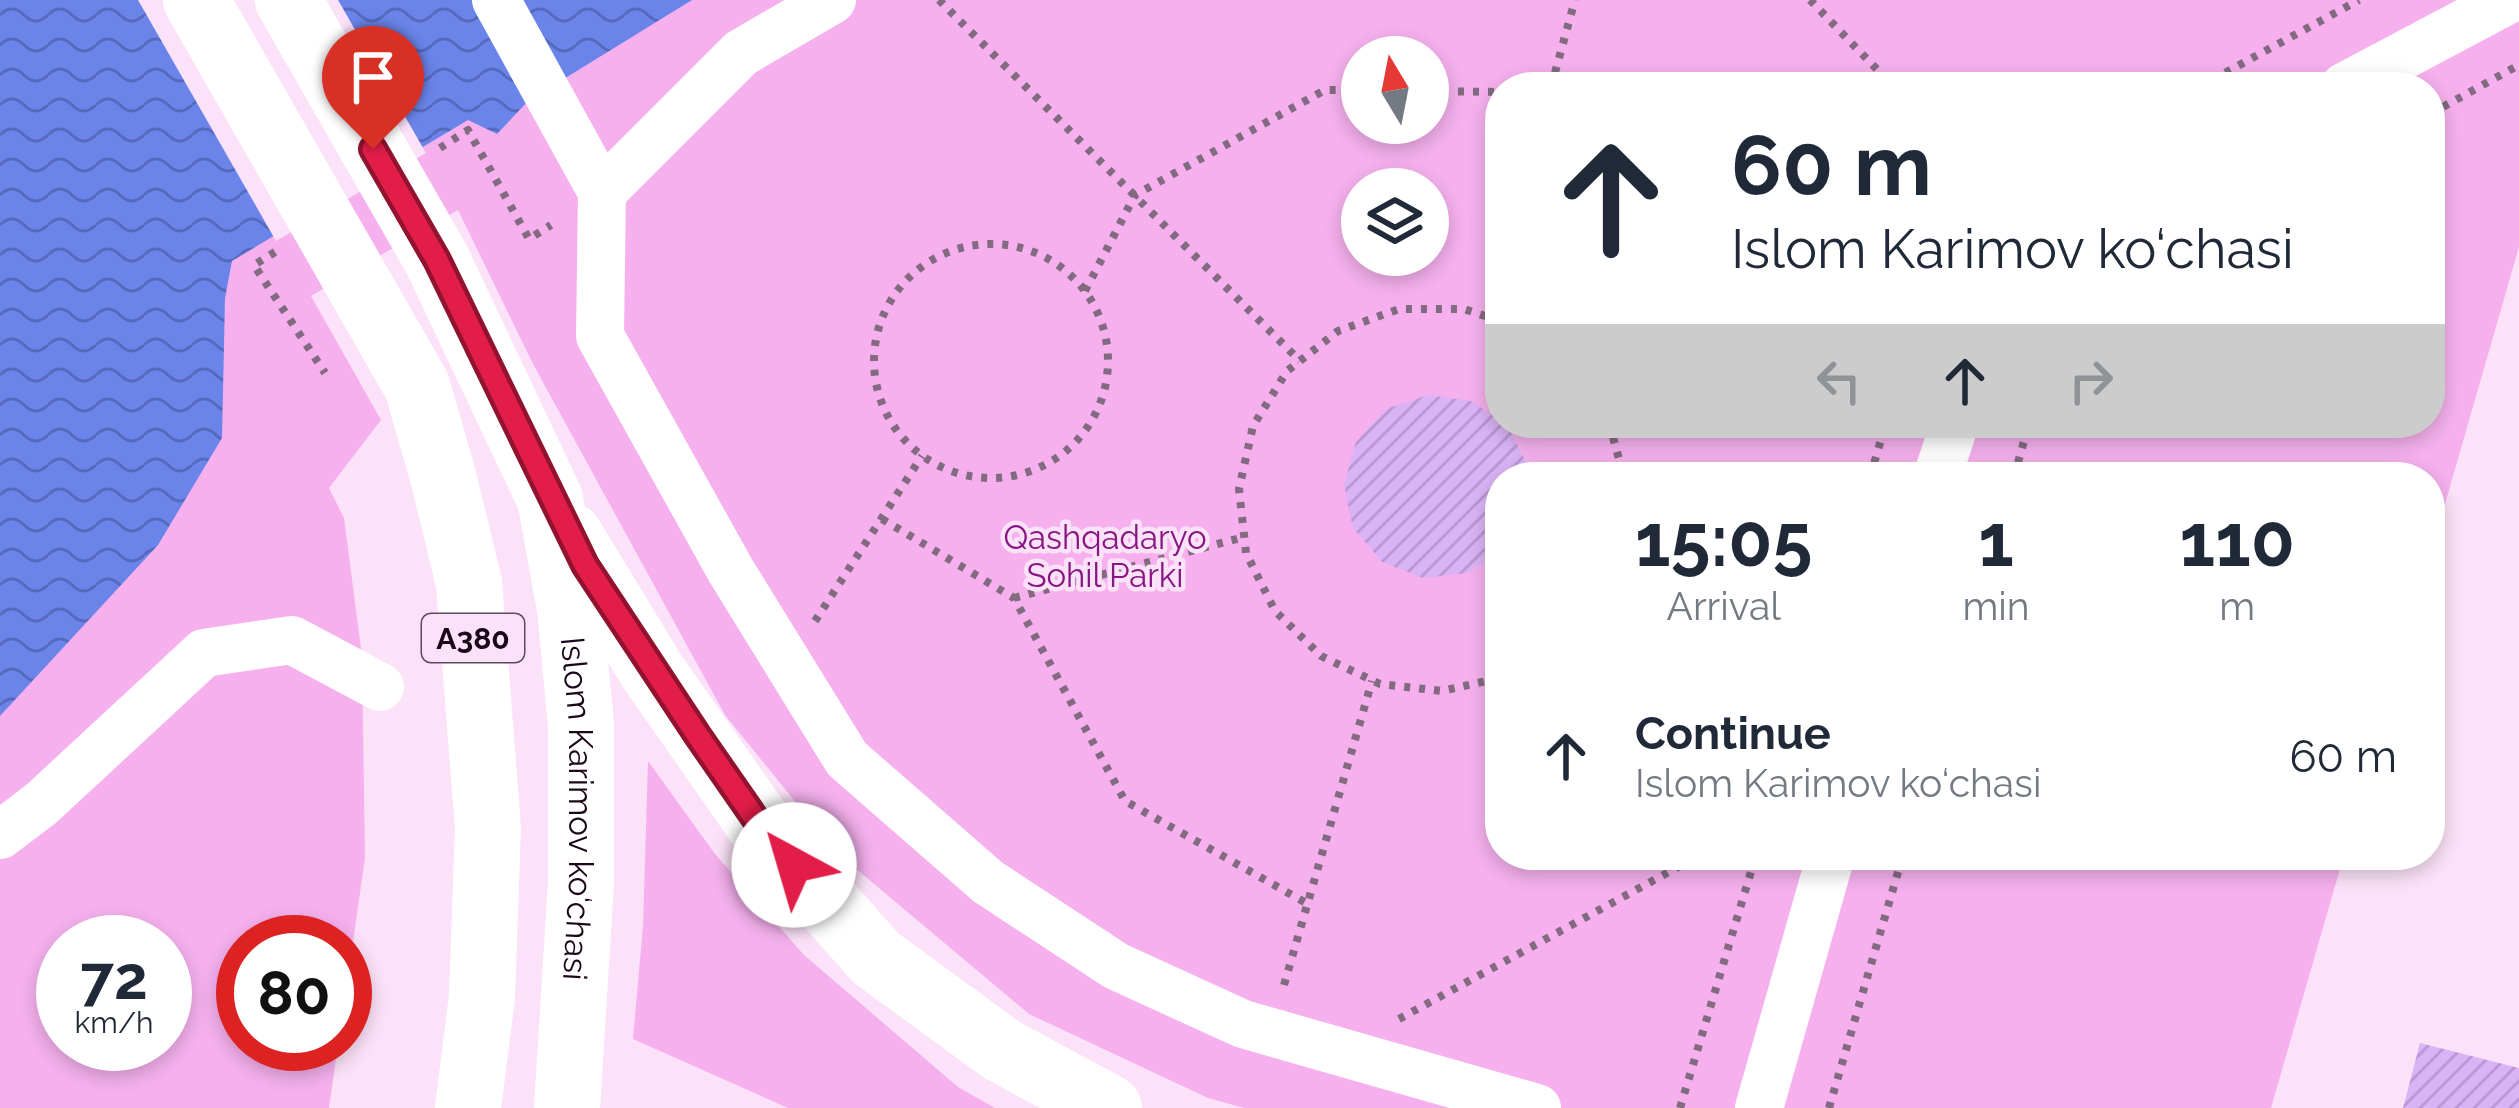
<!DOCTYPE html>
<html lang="en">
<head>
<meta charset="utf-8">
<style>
  body { margin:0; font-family:Raleway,sans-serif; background:#f6f6f7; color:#1f2937; height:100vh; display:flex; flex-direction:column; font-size:45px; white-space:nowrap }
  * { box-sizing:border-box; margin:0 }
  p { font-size:39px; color:#747a83 }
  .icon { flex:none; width:66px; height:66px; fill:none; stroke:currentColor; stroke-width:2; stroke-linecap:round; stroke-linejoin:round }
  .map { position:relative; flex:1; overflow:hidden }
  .sheet { position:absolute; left:1485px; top:462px; width:960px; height:408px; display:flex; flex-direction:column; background:#fff; border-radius:48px; box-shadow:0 6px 18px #0003 }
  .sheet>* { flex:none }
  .hud { position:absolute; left:1485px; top:72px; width:960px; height:366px; border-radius:48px; box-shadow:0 6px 18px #0003; background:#fff; color:#1f2937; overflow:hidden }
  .needle { width:78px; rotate:350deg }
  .controls { position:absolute; left:1341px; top:36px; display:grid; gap:24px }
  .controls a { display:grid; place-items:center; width:108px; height:108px; border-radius:50%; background:#fff; box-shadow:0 6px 18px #0003; font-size:60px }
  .speed { position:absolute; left:36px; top:915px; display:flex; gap:24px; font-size:60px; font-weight:700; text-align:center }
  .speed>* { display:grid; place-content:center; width:156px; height:156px; border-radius:50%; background:#fff; box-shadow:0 6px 18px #0003; line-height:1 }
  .speed small { font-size:30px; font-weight:400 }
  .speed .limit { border:18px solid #d22; background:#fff; color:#111 }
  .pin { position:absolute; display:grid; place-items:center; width:102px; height:102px; color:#fff; margin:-123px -51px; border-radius:50% 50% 50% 0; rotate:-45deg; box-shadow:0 0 12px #0007 }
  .pin .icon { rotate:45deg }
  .me { position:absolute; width:132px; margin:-66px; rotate:321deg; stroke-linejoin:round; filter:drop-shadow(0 0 9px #0008) }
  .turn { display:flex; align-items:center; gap:42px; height:252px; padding:0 48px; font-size:54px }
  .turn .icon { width:156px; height:156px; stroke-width:2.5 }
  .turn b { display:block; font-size:84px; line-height:102px }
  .lanes { display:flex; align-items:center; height:114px; padding:0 48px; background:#0003; justify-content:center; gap:60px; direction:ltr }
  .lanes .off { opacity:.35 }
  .eta { display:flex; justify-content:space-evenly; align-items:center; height:204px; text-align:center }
  .eta b { font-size:72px; font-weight:700; line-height:84px }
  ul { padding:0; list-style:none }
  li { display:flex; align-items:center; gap:36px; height:180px; padding:0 48px }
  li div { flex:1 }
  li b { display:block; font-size:45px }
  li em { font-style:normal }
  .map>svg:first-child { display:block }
  .green { fill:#f5b0ed; fill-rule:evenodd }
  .water { fill:url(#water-waves) }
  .pier { fill:#fce2f8 }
  .building { fill:url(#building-hatch) }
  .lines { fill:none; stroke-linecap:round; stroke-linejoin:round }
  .path { stroke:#826b80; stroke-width:8; stroke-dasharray:6 9; stroke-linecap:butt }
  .street { stroke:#fff; stroke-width:48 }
  .highway { stroke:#fff; stroke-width:66 }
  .route-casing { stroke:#92132f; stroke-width:30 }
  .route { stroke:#e11d48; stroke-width:21 }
  .labels { text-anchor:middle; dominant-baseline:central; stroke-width:9; stroke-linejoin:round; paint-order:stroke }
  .shield { fill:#fce2f8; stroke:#5f485d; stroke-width:3 }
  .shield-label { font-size:30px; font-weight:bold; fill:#1c061a }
  .park-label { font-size:33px; fill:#881682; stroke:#fce2f8 }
  .street-label { font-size:33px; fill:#1c061a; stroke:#fce2f8 }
</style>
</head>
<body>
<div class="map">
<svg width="2519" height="1108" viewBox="0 0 2519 1108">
  <defs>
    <pattern id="water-waves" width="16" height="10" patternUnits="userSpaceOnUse" patternTransform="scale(3)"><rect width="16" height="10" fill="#6a84ea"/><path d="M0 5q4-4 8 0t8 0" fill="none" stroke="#566abd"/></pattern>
    <pattern id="building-hatch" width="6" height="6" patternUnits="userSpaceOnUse" patternTransform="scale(3)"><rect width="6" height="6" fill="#dab3f7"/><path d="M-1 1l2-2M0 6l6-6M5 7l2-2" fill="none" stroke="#ba98d3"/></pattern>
  </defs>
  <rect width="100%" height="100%" fill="#fce2f8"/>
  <path class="green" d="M 0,0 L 2519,0 L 2519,247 L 2430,556 L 2430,477 L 1500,477 L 1500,855 L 2344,855 L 2271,1108 L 1244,1108 L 1208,1098 L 1029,1014 L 836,852 L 725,715 L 533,364 L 458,210 L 311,296 L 381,420 L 329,488 L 344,518 L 362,656 L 365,858 L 345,997 L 345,942 L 243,942 L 243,1044 L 338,1044 L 329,1108 L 0,1108 ZM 1362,57 L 1428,57 L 1428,123 L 1362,123 ZM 1500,87 L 2430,87 L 2430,423 L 1500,423 ZM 1362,189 L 1428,189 L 1428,255 L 1362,255 ZM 63,942 L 165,942 L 165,1044 L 63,1044 Z
    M 648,761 L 715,854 L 804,955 L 958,1087 L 995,1108 L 788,1108 L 633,1039 L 643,926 Z"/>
  <path class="water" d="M 0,0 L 692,0 L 528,101 L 497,134 L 468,120 L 232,261 L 225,298 L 222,438 L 158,545 L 0,716 Z"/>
  <path class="pier" d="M 138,0 L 338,0 L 426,153 L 276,241 Z"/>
  <path class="building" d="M 1428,395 L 1471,401 L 1508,426 L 1533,477 L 1500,477 L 1500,552 L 1467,573 L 1423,578 L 1382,562 L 1353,528 L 1344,485 L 1356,442 L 1386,409 Z
    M 2420,1043 L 2519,1068 L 2519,1108 L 2403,1108 Z"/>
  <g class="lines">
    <path class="path" d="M 939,0 L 1300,361
      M 1810,0 L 1894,87
      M 1551,87 L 1575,0
      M 2199,87 L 2359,0
      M 1428,91 L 1500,92
      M 2430,114 L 2519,65
      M 440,148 L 468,130 L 529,239 L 551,225
      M874 361a117 117 0 1 1 234 0a117 117 0 1 1-234 0Z
      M 275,252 L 254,265 L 325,373
      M 1085,291 L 1135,195 L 1325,90 L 1362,90
      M 1488,318 L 1500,275
      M 1500,321 L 1464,309 L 1399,309 L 1338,331 L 1287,371 L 1253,426 L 1239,489 L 1246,553 L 1275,611 L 1321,656 L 1380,684 L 1442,691 L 1500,678
      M 1609,423 L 1624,477
      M 1870,477 L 1886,423
      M 2014,477 L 2029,423
      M 882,519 L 1014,598 L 1125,801 L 1308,904
      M 1014,598 L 1244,537
      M 815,621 L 922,456
      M 1284,985 L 1372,681
      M 1399,1019 L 1700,855
      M 1680,1108 L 1756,855
      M 1829,1108 L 1903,855"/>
    <path class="street" d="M 496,0 L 602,192 L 600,336 L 731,571 L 847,759 L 988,882 L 1116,966 L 1243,1024 L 1537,1108
      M 2344,87 L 2508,0
      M 602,192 L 741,53 L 832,0
      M 1937,477 L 1955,423
      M 0,835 L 41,804 L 204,653 L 292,640 L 380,687
      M 1759,1108 L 1831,855"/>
    <g class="highway">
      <path d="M 196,0 L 417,386 L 443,476 L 469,583 L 488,828 L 482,997 L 468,1108"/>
      <path id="s1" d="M 288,0 L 437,260 L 550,499 L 570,609 L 581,724 L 581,883 L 567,1108"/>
      <path d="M 570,536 L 652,671 L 766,834 L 876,958 L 1002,1050 L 1109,1108"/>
    </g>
  </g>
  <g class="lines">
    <defs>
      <path id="route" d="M 373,149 L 437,260 L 585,565 L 698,736 L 766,834 L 794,865"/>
    </defs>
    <use href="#route" class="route-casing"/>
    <use href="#route" class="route"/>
  </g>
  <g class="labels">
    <rect class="shield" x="422" y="614" width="102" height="48" rx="9"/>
    <g class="shield-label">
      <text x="473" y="638">A380</text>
    </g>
    <g class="park-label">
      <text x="1105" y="537">Qashqadaryo<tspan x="1105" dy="38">Sohil Parki</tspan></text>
    </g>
    <g class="street-label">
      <text stroke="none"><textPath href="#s1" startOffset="876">Islom Karimov ko‘chasi</textPath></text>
    </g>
  </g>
</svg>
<div class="controls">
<a><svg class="needle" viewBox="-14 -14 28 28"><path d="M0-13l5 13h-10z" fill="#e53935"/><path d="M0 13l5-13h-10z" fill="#747a83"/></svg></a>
<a><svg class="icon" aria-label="layers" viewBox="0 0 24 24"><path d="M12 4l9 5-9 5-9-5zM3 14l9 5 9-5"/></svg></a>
</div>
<div class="speed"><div>72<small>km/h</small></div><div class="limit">80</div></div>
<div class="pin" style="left:373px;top:149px;background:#d93025"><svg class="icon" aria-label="arrive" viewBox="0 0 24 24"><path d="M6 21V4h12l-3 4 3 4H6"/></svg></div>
<svg class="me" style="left:794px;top:865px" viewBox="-20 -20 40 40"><circle r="19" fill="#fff"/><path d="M0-13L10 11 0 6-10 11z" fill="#e11d48"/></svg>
<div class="hud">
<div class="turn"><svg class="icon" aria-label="ahead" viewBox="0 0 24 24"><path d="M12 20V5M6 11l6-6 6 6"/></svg><div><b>60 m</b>Islom Karimov ko‘chasi</div></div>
<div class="lanes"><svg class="icon off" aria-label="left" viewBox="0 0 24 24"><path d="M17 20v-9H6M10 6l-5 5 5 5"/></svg><svg class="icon" aria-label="ahead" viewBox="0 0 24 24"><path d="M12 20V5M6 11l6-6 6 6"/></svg><svg class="icon off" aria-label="right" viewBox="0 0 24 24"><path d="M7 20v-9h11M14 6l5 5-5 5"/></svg></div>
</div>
<section class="sheet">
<div class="eta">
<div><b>15:05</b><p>Arrival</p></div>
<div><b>1</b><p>min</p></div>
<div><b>110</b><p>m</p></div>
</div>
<ul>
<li><svg class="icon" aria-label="ahead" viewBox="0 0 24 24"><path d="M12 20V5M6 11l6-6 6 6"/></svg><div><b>Continue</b><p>Islom Karimov ko‘chasi</p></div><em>60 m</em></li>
</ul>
</section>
</div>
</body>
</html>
